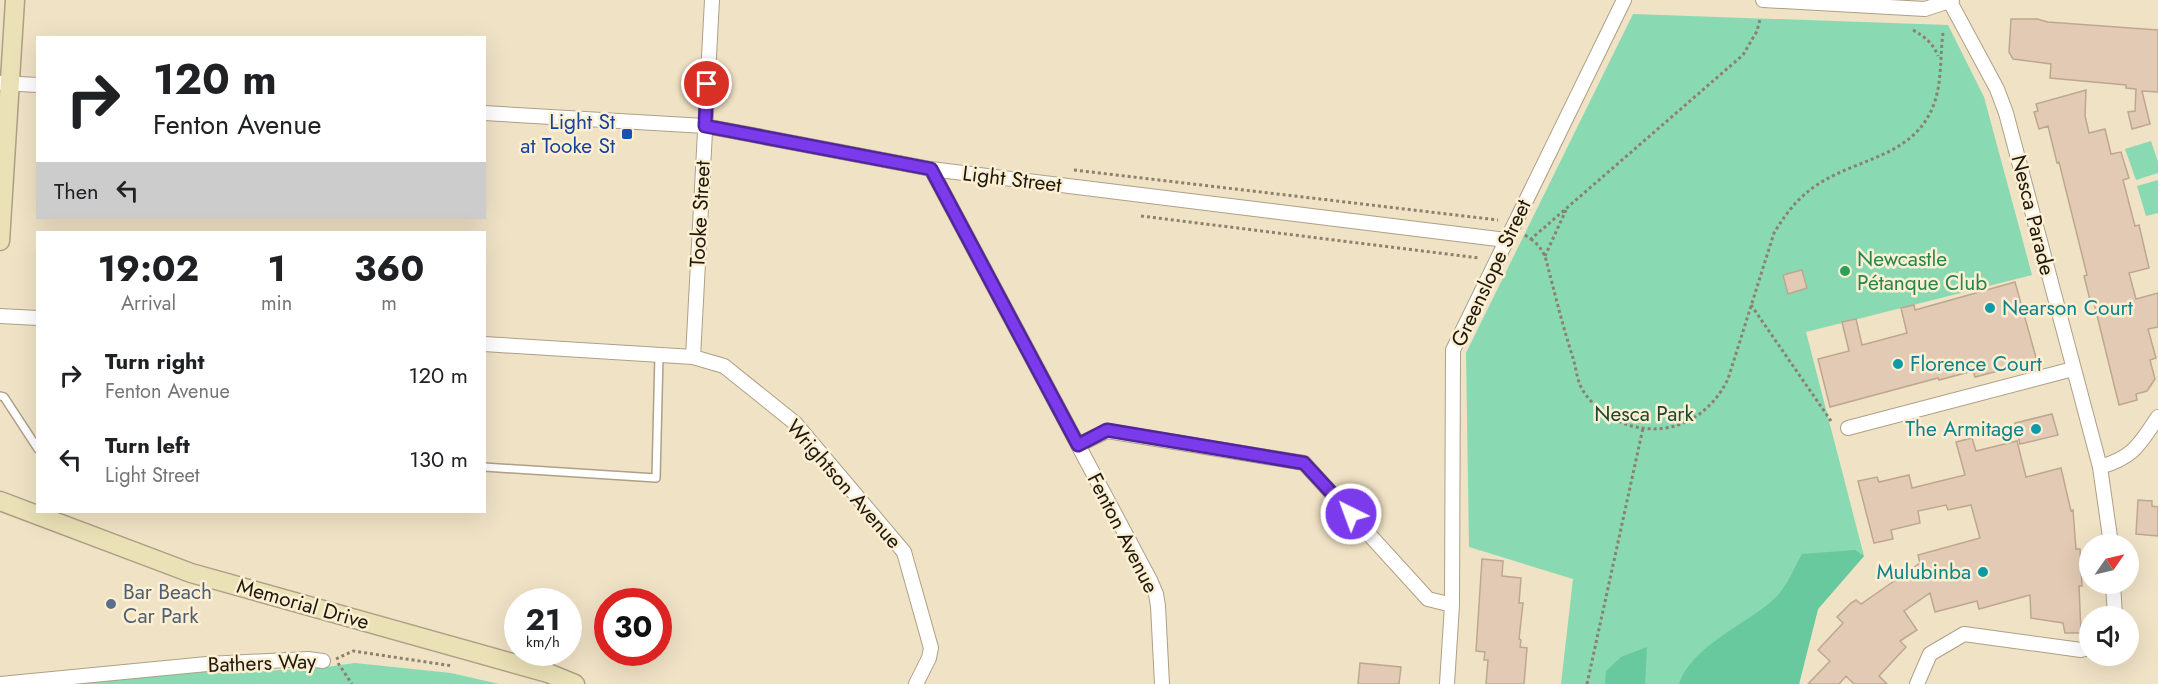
<!DOCTYPE html>
<html lang="en">
<head>
<meta charset="utf-8">
<style>
  body { margin:0; font-family:Jost,sans-serif; background:#f2f2f2; color:#202124; height:100vh; display:flex; flex-direction:column; font-size:22px; white-space:nowrap }
  * { box-sizing:border-box; margin:0 }
  p { font-size:20px; color:#757577 }
  .icon { flex:none; width:33px; height:33px; fill:none; stroke:currentColor; stroke-width:2; stroke-linecap:round; stroke-linejoin:round }
  .map { position:relative; flex:1; overflow:hidden }
  .sheet { position:absolute; left:36px; top:231px; width:450px; height:282px; display:flex; flex-direction:column; background:#fff; border-radius:0px; box-shadow:0 6px 24px #0002 }
  .sheet>* { flex:none }
  .top-card { position:absolute; left:36px; top:36px; width:450px; height:183px; border-radius:0px; box-shadow:0 6px 24px #0002; background:#fff; color:#202124; overflow:hidden }
  .needle { width:39px; rotate:56deg }
  .tools { position:absolute; left:2079px; top:534px; display:grid; gap:12px }
  .tools a { display:grid; place-items:center; width:60px; height:60px; border-radius:50%; background:#fff; box-shadow:0 6px 24px #0002; font-size:30px }
  .speed { position:absolute; left:504px; top:588px; display:flex; gap:12px; font-size:30px; font-weight:700; text-align:center }
  .speed>* { display:grid; place-content:center; width:78px; height:78px; border-radius:50%; background:#fff; box-shadow:0 6px 24px #0002; line-height:1 }
  .speed small { font-size:15px; font-weight:400 }
  .speed .limit { border:9px solid #d22; background:#fff; color:#111 }
  .pin { position:absolute; display:grid; place-items:center; width:51px; height:51px; color:#fff; margin:-26px; border:3px solid #fff; border-radius:50%; box-shadow:0 2px 6px #0007 }
  .me { position:absolute; width:66px; margin:-33px; rotate:318deg; stroke-linejoin:round; filter:drop-shadow(0 0 4px #0008) }
  .turn { display:flex; align-items:center; gap:21px; height:126px; padding:0 18px; font-size:27px }
  .turn .icon { width:78px; height:78px; stroke-width:2.5 }
  .turn b { display:block; font-size:42px; line-height:51px }
  .then { display:flex; align-items:center; height:57px; padding:0 18px; background:#0003; gap:12px; font-size:22px }
  .eta { display:flex; justify-content:space-evenly; align-items:center; height:102px; text-align:center }
  .eta b { font-size:36px; font-weight:700; line-height:42px }
  ul { padding:0; list-style:none }
  li { display:flex; align-items:center; gap:18px; height:84px; padding:0 18px }
  li div { flex:1 }
  li b { display:block; font-size:22px }
  li em { font-style:normal }
  .map>svg:first-child { display:block }
  .green { fill:#89d9b3 }
  .forest { fill:#68c99e }
  .building { fill:#e2cab4; stroke:#bea791; stroke-width:1.5 }
  .lines { fill:none; stroke-linecap:round; stroke-linejoin:round }
  .lane-casing { stroke:#ada085; stroke-width:10 }
  .street-casing { stroke:#ada085; stroke-width:16 }
  .secondary-casing { stroke:#ada085; stroke-width:21 }
  .path { stroke:#8b816d; stroke-width:3; stroke-dasharray:3 3; stroke-linecap:butt }
  .lane { stroke:#fff; stroke-width:7 }
  .street { stroke:#fff; stroke-width:14 }
  .secondary { stroke:#ebe1b7; stroke-width:18 }
  .route-casing { stroke:#51269a; stroke-width:15 }
  .route { stroke:#7c3aed; stroke-width:10 }
  .transit-dot { fill:#1a4fb4; stroke:#fdefd2; stroke-width:2 }
  .leisure-dot { fill:#2e9e5b; stroke:#fdefd2; stroke-width:2 }
  .culture-dot { fill:#0f9aa8; stroke:#fdefd2; stroke-width:2 }
  .service-dot { fill:#5c6f8a; stroke:#fdefd2; stroke-width:2 }
  .labels { text-anchor:middle; dominant-baseline:central; stroke-width:5; stroke-linejoin:round; paint-order:stroke }
  .transit-label { font-size:21px; fill:#164399; stroke:#fdefd2; text-anchor:end }
  .street-label { font-size:21px; fill:#1e190e; stroke:#fdefd2 }
  .leisure-label { font-size:21px; fill:#27864d; stroke:#fdefd2; text-anchor:start }
  .culture-label { font-size:21px; fill:#0d838f; stroke:#fdefd2; text-anchor:start }
  .park-label { font-size:21px; fill:#1d4735; stroke:#fdefd2 }
  .service-label { font-size:21px; fill:#4e5e75; stroke:#fdefd2; text-anchor:start }
</style>
</head>
<body>
<div class="map">
<svg width="2158" height="684" viewBox="0 0 2158 684">
  <rect width="100%" height="100%" fill="#f0e2c5"/>
  <path class="green" d="M 1633,14 L 1948,25 L 1984,97 L 2032,275 L 1806,332 L 1864,556 L 1818,609 L 1799,684 L 1561,684 L 1573,579 L 1469,547 L 1466,353 Z
    M 2151,141 L 2158,162 L 2158,173 L 2136,180 L 2125,149 Z
    M 2158,180 L 2158,213 L 2146,216 L 2137,186 Z
    M 355,663 L 451,673 L 499,684 L 62,684 L 108,678 L 200,672 L 234,673 L 326,667 Z"/>
  <path class="forest" d="M 1855,550 L 1864,556 L 1818,609 L 1799,684 L 1679,684 C 1691,647 1744,625 1772,601 C 1786,589 1793,570 1802,554 Z
    M 1647,647 L 1645,684 L 1605,684 L 1606,671 L 1621,657 Z"/>
  <path class="building" d="M 2011,19 L 2037,19 L 2048,22 L 2158,30 L 2158,92 L 2142,91 L 2150,124 L 2132,129 L 2128,112 L 2135,111 L 2136,89 L 2126,88 L 2126,85 L 2050,78 L 2051,64 L 2013,59 L 2009,52 Z
    M 2086,90 L 2085,116 L 2089,133 L 2105,129 L 2111,154 L 2121,152 L 2129,178 L 2123,180 L 2135,226 L 2139,225 L 2149,268 L 2129,273 L 2136,299 L 2158,293 L 2158,327 L 2148,329 L 2156,358 L 2150,360 L 2155,379 L 2147,391 L 2136,394 L 2137,400 L 2119,405 L 2093,299 L 2090,300 L 2084,276 L 2087,275 L 2059,162 L 2057,163 L 2048,126 L 2039,129 L 2034,112 L 2038,111 L 2036,104 Z
    M 1802,270 L 1807,288 L 1788,294 L 1783,275 Z
    M 2015,282 L 2037,361 L 1975,377 L 1973,371 L 1939,380 L 1938,378 L 1830,407 L 1818,359 L 1849,351 L 1842,322 L 1856,319 L 1862,345 L 1907,333 L 1901,308 L 1914,305 L 1915,310 Z
    M 2052,414 L 2058,435 L 2020,444 L 2015,423 Z
    M 1972,438 L 1976,451 L 2017,441 L 2026,477 L 2061,468 L 2071,511 L 2073,510 L 2076,549 L 2080,549 L 2082,586 L 2079,586 L 2081,633 L 2065,633 L 2063,623 L 2031,618 L 2030,595 L 1979,609 L 1977,601 L 1935,612 L 1930,593 L 1904,611 L 1917,630 L 1900,641 L 1906,647 L 1879,676 L 1887,684 L 1854,684 L 1846,676 L 1839,684 L 1808,684 L 1830,661 L 1818,650 L 1843,623 L 1837,617 L 1851,603 L 1856,600 L 1861,604 L 1920,563 L 1918,555 L 1980,538 L 1971,505 L 1948,510 L 1946,505 L 1918,511 L 1920,523 L 1891,530 L 1893,539 L 1874,543 L 1858,481 L 1877,477 L 1879,482 L 1909,475 L 1912,488 L 1965,475 L 1956,442 Z
    M 2138,500 L 2152,501 L 2152,506 L 2158,507 L 2158,536 L 2136,534 Z
    M 1482,559 L 1503,561 L 1502,576 L 1521,578 L 1519,603 L 1523,603 L 1519,639 L 1521,640 L 1520,647 L 1527,648 L 1524,684 L 1486,684 L 1488,660 L 1484,660 L 1485,652 L 1476,651 Z
    M 1360,663 L 1401,667 L 1399,684 L 1358,684 Z"/>
  <g class="lines">
    <defs>
      <path id="lane" d="M 0,396 L 4,397 L 38,449
        M 484,467 L 656,478 L 659,355"/>
      <path id="street" d="M 1763,0 L 1925,9 L 1952,0
        M 1949,0 L 1997,89 L 2006,113 L 2100,467 L 2111,544
        M 0,83 L 38,85
        M 484,113 L 705,126 L 931,169 L 1506,240
        M 931,169 L 1150,580 L 1156,594 L 1158,606 L 1162,684
        M 0,316 L 38,318
        M 484,344 L 693,357 L 724,366 L 795,423 L 904,552 L 931,648 L 929,658 L 916,684
        M 693,357 L 712,0
        M 1848,428 L 2073,369
        M 1078,445 L 1107,431 L 1304,463 L 1428,599 L 1452,605
        M 2100,467 C 2134,457 2139,445 2158,417
        M 2113,584 L 2115,616
        M 0,684 L 207,664 L 308,659 L 323,661
        M 1447,684 L 1452,605 L 1453,350 L 1624,0
        M 1917,684 L 1930,654 L 1964,634 L 2081,650 L 2090,648"/>
      <path id="secondary" d="M 0,241 L 15,0
        M 0,501 L 191,573 L 548,673 L 575,684"/>
    </defs>
    <use href="#lane" class="lane-casing"/>
    <use href="#street" class="street-casing"/>
    <use href="#secondary" class="secondary-casing"/>
    <path class="path" d="M 1913,30 C 1925,37 1933,43 1938,56
      M 1074,170 L 1498,220
      M 1141,216 L 1479,258
      M 1525,235 L 1531,239 L 1743,55 L 1757,31 L 1760,19
      M 1531,239 L 1539,246 L 1545,256 C 1554,290 1562,324 1573,358 C 1576,368 1577,380 1582,389 C 1599,417 1633,433 1665,428 C 1694,424 1716,404 1728,379 L 1774,233 C 1786,213 1799,196 1820,183 C 1861,157 1917,156 1935,101 C 1942,79 1940,55 1943,33
      M 1545,256 L 1566,210
      M 1751,305 L 1831,421
      M 336,659 L 353,651 L 453,666
      M 338,663 L 352,684
      M 1587,684 L 1643,428"/>
    <use href="#lane" class="lane"/>
    <use href="#street" class="street"/>
    <use href="#secondary" class="secondary"/>
  </g>
  <g class="lines">
    <defs>
      <path id="route" d="M 707,84 L 705,126 L 931,169 L 1078,445 L 1107,430 L 1304,463 L 1351,514"/>
    </defs>
    <use href="#route" class="route-casing"/>
    <use href="#route" class="route"/>
  </g>
  <rect class="transit-dot" x="621" y="128" width="12" height="12" rx="3"/>
  <circle class="leisure-dot" cx="1845" cy="271" r="6"/>
  <g class="culture-dot">
    <circle cx="1990" cy="308" r="6"/>
    <circle cx="1898" cy="364" r="6"/>
    <circle cx="2036" cy="429" r="6"/>
    <circle cx="1983" cy="572" r="6"/>
  </g>
  <circle class="service-dot" cx="111" cy="604" r="6"/>
  <g class="labels">
    <g class="transit-label">
      <text x="615" y="122">Light St<tspan x="615" dy="24">at Tooke St</tspan></text>
    </g>
    <g class="street-label">
      <text transform="translate(1012 179) rotate(7)">Light Street</text>
      <text transform="translate(700 214) rotate(-87)">Tooke Street</text>
      <text transform="translate(2033 215) rotate(76)">Nesca Parade</text>
      <text transform="translate(1491 273) rotate(-65)">Greenslope Street</text>
      <text transform="translate(844 484) rotate(49)">Wrightson Avenue</text>
      <text transform="translate(1123 533) rotate(63)">Fenton Avenue</text>
      <text transform="translate(303 604) rotate(16)">Memorial Drive</text>
      <text transform="translate(262 663) rotate(-2)">Bathers Way</text>
    </g>
    <g class="leisure-label">
      <text x="1857" y="259">Newcastle<tspan x="1857" dy="24">Pétanque Club</tspan></text>
    </g>
    <g class="culture-label">
      <text x="2002" y="308">Nearson Court</text>
      <text x="1910" y="364">Florence Court</text>
      <text x="2024" y="429" text-anchor="end">The Armitage</text>
      <text x="1971" y="572" text-anchor="end">Mulubinba</text>
    </g>
    <g class="park-label">
      <text x="1644" y="414">Nesca Park</text>
    </g>
    <g class="service-label">
      <text x="123" y="592">Bar Beach<tspan x="123" dy="24">Car Park</tspan></text>
    </g>
  </g>
</svg>
<div class="tools">
<a><svg class="needle" viewBox="-14 -14 28 28"><path d="M0-13l5 13h-10z" fill="#e53935"/><path d="M0 13l5-13h-10z" fill="#757577"/></svg></a>
<a><svg class="icon" aria-label="sound" viewBox="0 0 24 24"><path d="M4 9h4l5-4v14l-5-4H4zM17 9q2 3 0 6"/></svg></a>
</div>
<div class="speed"><div>21<small>km/h</small></div><div class="limit">30</div></div>
<div class="pin" style="left:707px;top:84px;background:#d93025"><svg class="icon" aria-label="arrive" viewBox="0 0 24 24"><path d="M6 21V4h12l-3 4 3 4H6"/></svg></div>
<svg class="me" style="left:1351px;top:514px" viewBox="-20 -20 40 40"><circle r="17" fill="#7c3aed" stroke="#fff" stroke-width="3"/><path d="M0-11L8 9 0 5-8 9z" fill="#fff"/></svg>
<div class="top-card">
<div class="turn"><svg class="icon" aria-label="right" viewBox="0 0 24 24"><path d="M7 20v-9h11M14 6l5 5-5 5"/></svg><div><b>120 m</b>Fenton Avenue</div></div>
<div class="then">Then<svg class="icon" aria-label="left" viewBox="0 0 24 24"><path d="M17 20v-9H6M10 6l-5 5 5 5"/></svg></div>
</div>
<section class="sheet">
<div class="eta">
<div><b>19:02</b><p>Arrival</p></div>
<div><b>1</b><p>min</p></div>
<div><b>360</b><p>m</p></div>
</div>
<ul>
<li><svg class="icon" aria-label="right" viewBox="0 0 24 24"><path d="M7 20v-9h11M14 6l5 5-5 5"/></svg><div><b>Turn right</b><p>Fenton Avenue</p></div><em>120 m</em></li>
<li><svg class="icon" aria-label="left" viewBox="0 0 24 24"><path d="M17 20v-9H6M10 6l-5 5 5 5"/></svg><div><b>Turn left</b><p>Light Street</p></div><em>130 m</em></li>
</ul>
</section>
</div>
</body>
</html>
